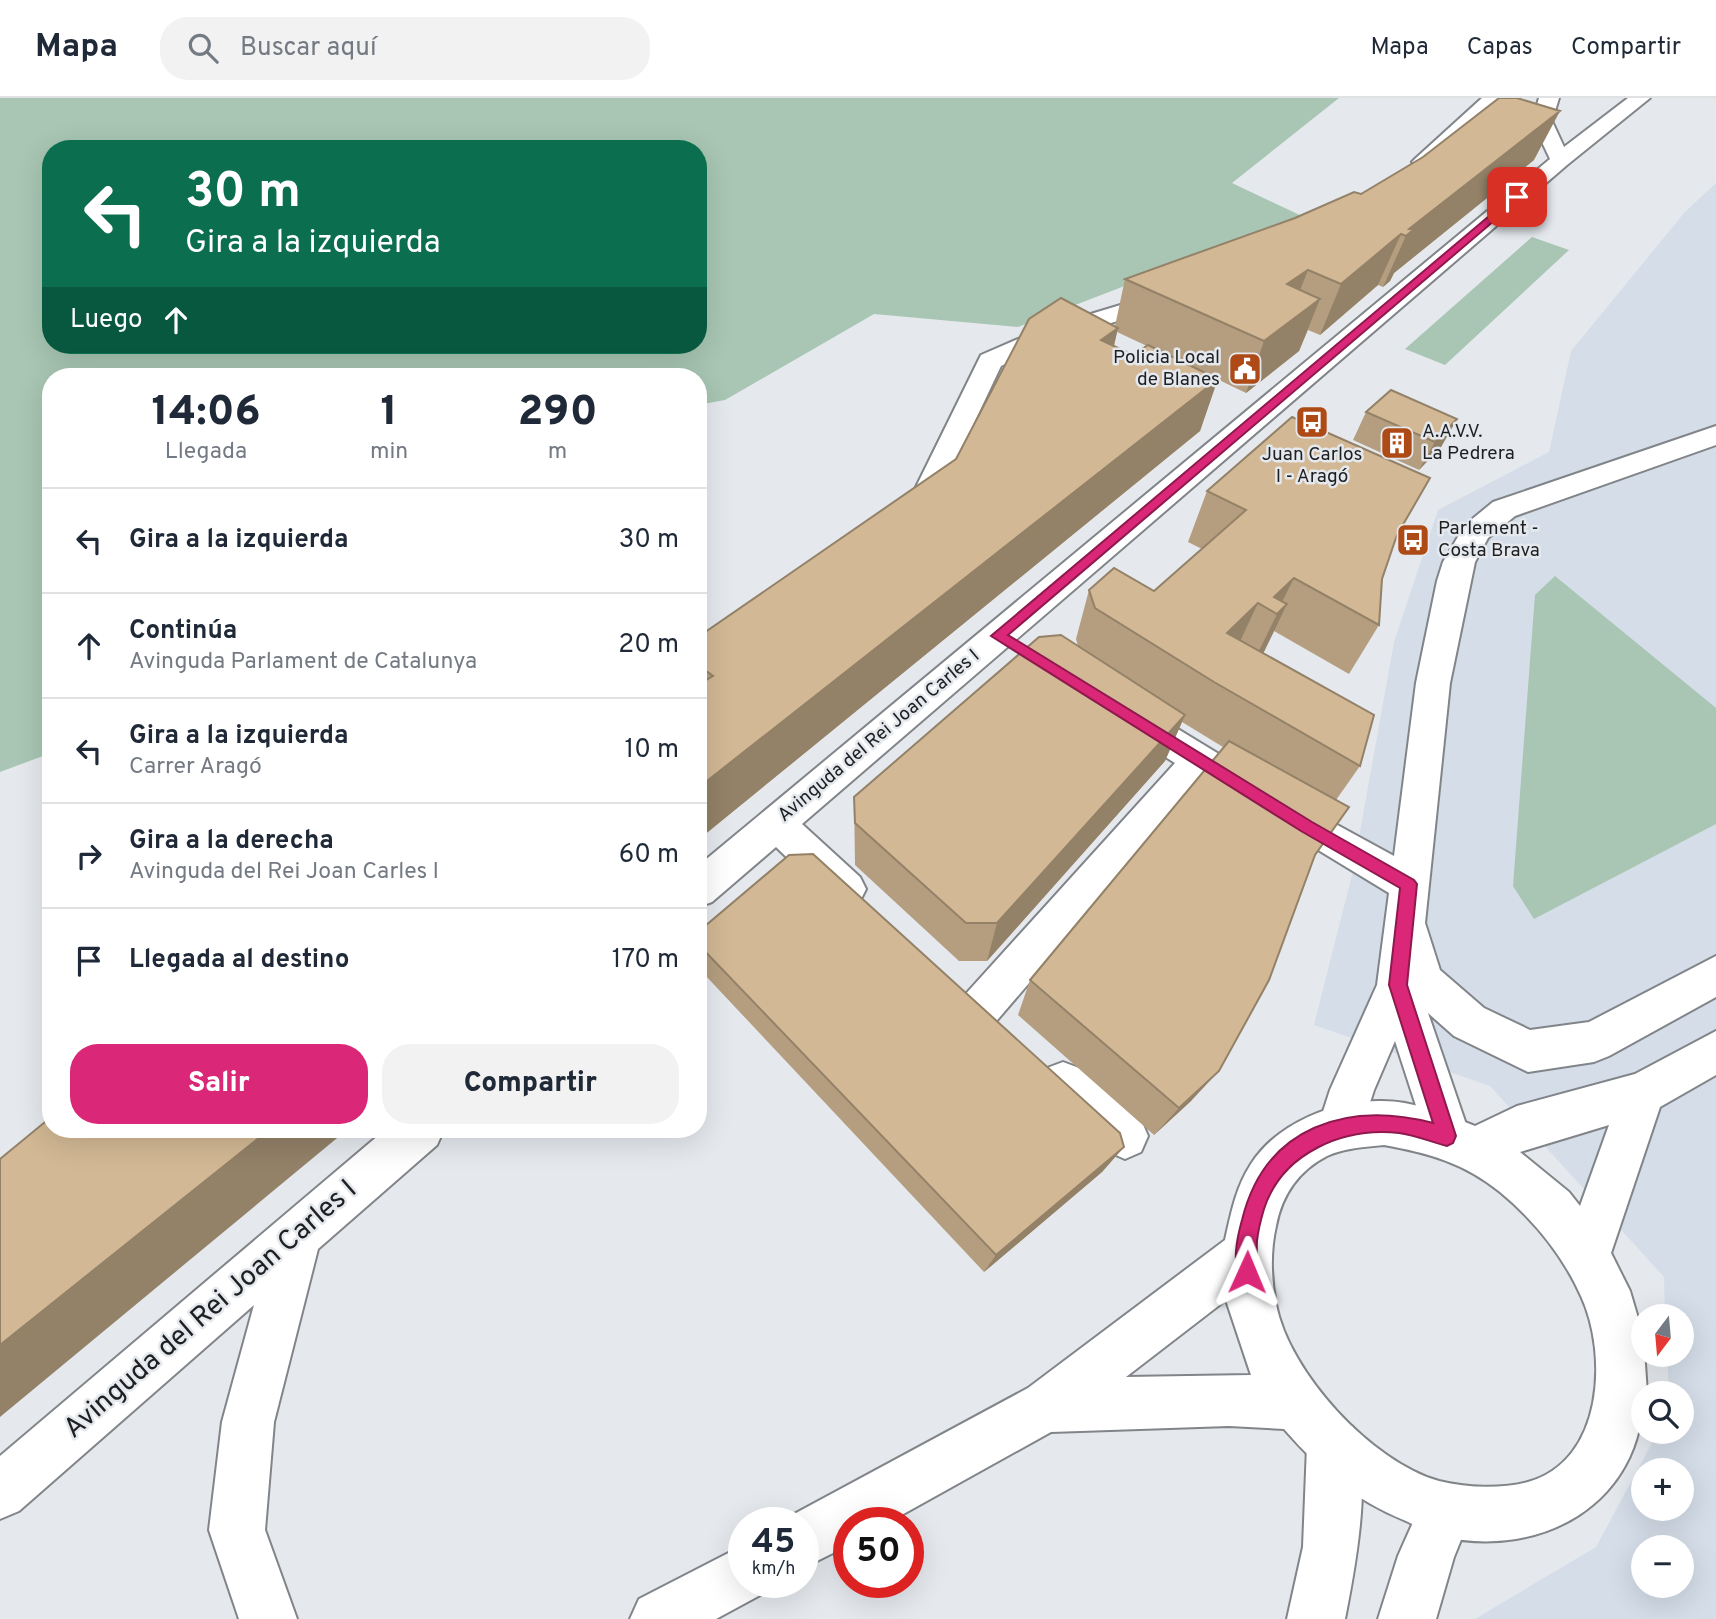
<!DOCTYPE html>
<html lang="es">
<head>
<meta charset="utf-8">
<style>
  body { margin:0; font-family:Overpass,sans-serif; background:#f2f2f3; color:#1f2937; height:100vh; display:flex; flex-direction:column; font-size:26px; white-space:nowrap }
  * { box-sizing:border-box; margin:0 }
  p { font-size:23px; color:#747a83 }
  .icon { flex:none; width:38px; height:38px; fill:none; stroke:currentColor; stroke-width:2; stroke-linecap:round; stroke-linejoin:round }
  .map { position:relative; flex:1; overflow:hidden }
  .drawer { position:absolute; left:42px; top:270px; width:665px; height:770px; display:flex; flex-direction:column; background:#fff; border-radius:28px; box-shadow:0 7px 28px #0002 }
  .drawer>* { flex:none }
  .top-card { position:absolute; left:42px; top:42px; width:665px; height:214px; border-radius:28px; box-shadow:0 7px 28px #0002; background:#0b6e4f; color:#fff; overflow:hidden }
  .needle { width:46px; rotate:196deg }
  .fabs { position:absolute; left:1631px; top:1206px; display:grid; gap:14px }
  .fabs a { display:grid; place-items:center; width:63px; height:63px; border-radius:50%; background:#fff; box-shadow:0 7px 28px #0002; font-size:35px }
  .speed { position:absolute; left:728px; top:1409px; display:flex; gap:14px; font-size:35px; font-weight:700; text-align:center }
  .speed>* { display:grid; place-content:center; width:91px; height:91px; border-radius:50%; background:#fff; box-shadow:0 7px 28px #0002; line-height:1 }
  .speed small { font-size:18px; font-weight:400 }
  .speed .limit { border:10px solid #d22; background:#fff; color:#111 }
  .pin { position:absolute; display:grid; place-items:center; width:60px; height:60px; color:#fff; margin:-30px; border-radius:14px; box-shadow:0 4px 10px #0006 }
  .me { position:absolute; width:77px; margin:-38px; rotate:1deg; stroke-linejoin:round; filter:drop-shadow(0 0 5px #0008) }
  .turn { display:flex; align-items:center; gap:24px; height:147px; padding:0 28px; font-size:32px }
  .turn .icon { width:91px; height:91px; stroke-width:2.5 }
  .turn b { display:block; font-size:49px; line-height:60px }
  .then { display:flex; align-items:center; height:66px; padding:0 28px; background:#0003; gap:14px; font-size:26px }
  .eta { display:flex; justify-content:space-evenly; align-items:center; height:119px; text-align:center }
  .eta b { font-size:42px; font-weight:800; line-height:49px }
  .action { display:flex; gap:14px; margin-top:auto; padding:14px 28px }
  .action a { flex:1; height:80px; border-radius:28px; background:#db2777; color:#fff; font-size:28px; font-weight:800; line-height:80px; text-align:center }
  .action a+a { background:#f2f2f3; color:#1f2937 }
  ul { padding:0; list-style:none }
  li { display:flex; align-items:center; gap:21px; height:105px; padding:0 28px; border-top:2px solid #e0e1e3 }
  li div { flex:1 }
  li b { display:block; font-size:26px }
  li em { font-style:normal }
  header { display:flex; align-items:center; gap:42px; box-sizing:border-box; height:98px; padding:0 35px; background:#fff; border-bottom:2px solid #e0e1e3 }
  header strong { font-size:33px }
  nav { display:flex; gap:38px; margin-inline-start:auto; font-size:24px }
  .search { width:490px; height:63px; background:#f2f2f3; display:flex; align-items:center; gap:18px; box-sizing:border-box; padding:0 24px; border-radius:28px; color:#747a83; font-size:26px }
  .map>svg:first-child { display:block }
  .built { fill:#d4dde8; fill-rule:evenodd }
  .green { fill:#a8c6b3; fill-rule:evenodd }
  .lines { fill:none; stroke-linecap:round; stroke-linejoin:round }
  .minor-casing { stroke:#818589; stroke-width:4 }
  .major-casing { stroke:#818589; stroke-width:4 }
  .minor { fill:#fff; fill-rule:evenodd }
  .major { fill:#fff; fill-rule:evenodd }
  .wall { fill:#b59e7f; fill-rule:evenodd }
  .shaded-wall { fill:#938168 }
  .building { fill:#d2b894; stroke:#938168; stroke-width:2 }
  .route { fill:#db2777; stroke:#8e194d; stroke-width:2 }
  .labels { text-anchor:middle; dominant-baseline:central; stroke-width:5; stroke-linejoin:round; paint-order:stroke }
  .far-poi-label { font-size:19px; fill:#1e1f21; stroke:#e5e9ee; text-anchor:start }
  .far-street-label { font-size:19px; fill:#1e1f21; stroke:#e5e9ee }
  .near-street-label { font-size:28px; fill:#1e1f21; stroke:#e5e9ee }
</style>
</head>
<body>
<header>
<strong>Mapa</strong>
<div class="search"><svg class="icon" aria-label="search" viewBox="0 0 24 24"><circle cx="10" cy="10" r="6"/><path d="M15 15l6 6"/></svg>Buscar aquí</div>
<nav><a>Mapa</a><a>Capas</a><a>Compartir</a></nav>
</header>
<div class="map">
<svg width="1716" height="1521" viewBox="0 0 1716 1521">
  <rect width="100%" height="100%" fill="#e5e9ee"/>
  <path class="built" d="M 1716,85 L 1716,1521 L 1475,1521 L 1596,1449 L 1658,1334 L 1682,1334 L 1682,1295 L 1669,1295 L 1667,1257 L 1682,1256 L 1682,1218 L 1665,1218 L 1664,1179 L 1490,988 L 1314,927 L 1353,773 L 1394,544 L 1438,412 L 1549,354 L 1571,253 L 1685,114 ZM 1643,1372 L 1682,1372 L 1682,1410 L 1643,1410 ZM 1643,1449 L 1682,1449 L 1682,1488 L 1643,1488 Z"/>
  <path class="green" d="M 0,0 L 1339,0 L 1232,85 L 1304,119 L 1018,229 L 874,216 L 725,302 L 698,307 L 698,278 L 51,278 L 51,655 L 0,674 ZM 51,51 L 698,51 L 698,247 L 51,247 Z
    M 1532,139 L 1569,152 L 1445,267 L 1405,251 Z
    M 1555,478 L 1716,610 L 1716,726 L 1534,821 L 1513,788 L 1535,497 Z"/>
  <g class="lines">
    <defs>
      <path id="minor" d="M 1482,0 L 1504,0 L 1430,68 L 1416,68 L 1412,64 L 1416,60 Z
        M 1539,0 L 1559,0 L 1552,23 L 1564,49 L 1628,0 L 1650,0 L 1567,67 L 802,726 L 860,779 L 866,791 L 860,803 L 846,808 L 832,803 L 776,749 L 712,804 L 698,809 L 698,768 L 1550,61 L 1532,23 Z
        M 1167,193 L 1176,195 L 1179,200 L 1176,205 L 1059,241 L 1001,268 L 937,403 L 916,420 L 905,423 L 894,420 L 890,413 L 894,406 L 915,391 L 981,257 L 1041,231 Z
        M 1716,328 L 1716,347 L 1515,418 L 1488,440 L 1475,464 L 1450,585 L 1425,825 L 1440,872 L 1484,910 L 1530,932 L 1589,924 L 1716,858 L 1716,899 L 1609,958 L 1594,964 L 1528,974 L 1454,938 L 1428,915 L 1470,1038 L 1463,1054 L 1447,1061 L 1431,1054 L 1395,943 L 1374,992 L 1357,1045 L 1341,1052 L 1325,1045 L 1318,1029 L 1330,992 L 1377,887 L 1389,795 L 1203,682 L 993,927 L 978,933 L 963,927 L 957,913 L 963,899 L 1175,665 L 1116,628 L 1111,618 L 1116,608 L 1128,605 L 1140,608 L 1319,717 L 1394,758 L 1416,585 L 1437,483 L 1443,464 L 1465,427 L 1493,404 Z
        M 1063,964 L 1079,970 L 1141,1022 L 1148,1038 L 1141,1054 L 1125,1061 L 1109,1054 L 1047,1000 L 1041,985 L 1047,970 Z
        M 386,1031 L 444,1031 L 437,1047 L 318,1151 L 274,1324 L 265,1432 L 297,1521 L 239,1521 L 209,1432 L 222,1324 L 254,1207 L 19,1413 L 0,1421 L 0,1358 Z
        M 1334,1321 L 1353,1329 C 1373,1377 1355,1470 1345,1521 L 1287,1521 L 1303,1449 L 1307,1348 L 1315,1329 Z
        M 1446,1385 L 1465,1393 L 1473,1412 L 1454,1459 L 1436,1521 L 1378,1521 L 1398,1458 L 1427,1393 Z"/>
      <path id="major" d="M 1716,933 L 1716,977 L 1660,1009 L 1611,1155 L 1630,1193 L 1643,1237 L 1647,1295 L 1643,1295 C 1643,1405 1541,1462 1440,1438 C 1429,1435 1417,1428 1406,1423 C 1351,1400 1323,1375 1284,1331 L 1229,1328 L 1051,1334 L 889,1424 L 849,1424 L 849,1447 L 803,1470 L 803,1424 L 782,1424 L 783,1422 L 1028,1290 L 1225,1142 C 1231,1115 1236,1089 1251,1066 C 1277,1025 1335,1002 1382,1003 C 1414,1003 1445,1016 1475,1028 L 1517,1008 L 1635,976 ZM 1609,1027 L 1580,1108 L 1569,1094 L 1520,1054 ZM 1384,1047 C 1429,1055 1464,1065 1500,1094 C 1534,1122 1563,1158 1581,1198 C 1608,1256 1604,1363 1528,1384 C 1501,1391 1467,1390 1439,1383 C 1372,1364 1289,1275 1276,1206 C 1271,1180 1270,1154 1276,1128 C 1282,1097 1298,1073 1327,1058 C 1344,1050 1365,1049 1384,1047 ZM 1226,1202 L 1251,1277 L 1126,1279 Z
        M 744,1447 L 744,1484 L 768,1484 L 764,1495 L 716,1521 L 630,1521 L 639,1501 Z"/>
    </defs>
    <use href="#minor" class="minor-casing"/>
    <use href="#major" class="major-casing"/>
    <use href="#minor" class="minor"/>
    <use href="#major" class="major"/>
  </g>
  <path class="wall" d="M 1534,62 L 1394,175 L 1390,183 L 1383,189 L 1378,187 L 1320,237 L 1308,232 L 1299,253 L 1246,295 L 1217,281 L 1200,333 L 698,742 L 698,539 L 956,361 L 1115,228 L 1125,181 L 1361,96 ZM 1117,234 L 1147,248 L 1133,257 L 1114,248 Z
    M 1366,314 L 1457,321 L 1441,349 L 1419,372 L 1353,342 Z
    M 1207,393 L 1397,438 L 1382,481 L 1379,527 L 1349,576 L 1274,533 L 1263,555 L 1360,668 L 1336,702 L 1315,757 L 1191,1003 L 1154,1037 L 1018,917 L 1030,882 L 1223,649 L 1182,624 L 1165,663 L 987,863 L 959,863 L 855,767 L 854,699 L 1078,548 L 1076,541 L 1089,492 L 1154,493 L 1202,451 L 1188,444 Z
    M 698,834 L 1124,1049 L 1102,1074 L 984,1174 L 704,876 L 698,859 Z"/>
  <path class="shaded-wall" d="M 1560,13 L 1534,62 L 1394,175 L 1390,183 L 1383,189 L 1409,131 Z
    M 1401,136 L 1378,187 L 1320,237 L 1341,186 Z
    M 1308,172 L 1288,223 L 1287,186 Z
    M 1320,201 L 1299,253 L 1246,295 L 1264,243 Z
    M 1118,230 L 1106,281 L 1101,242 Z
    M 1218,281 L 1200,333 L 698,742 L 698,690 Z
    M 1457,321 L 1441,349 L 1419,372 L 1435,344 Z
    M 1294,480 L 1276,516 L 1274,499 Z
    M 1258,505 L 1235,554 L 1227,535 Z
    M 1287,506 L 1263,556 L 1253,565 L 1277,516 Z
    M 1185,617 L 1165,663 L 987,863 L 997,825 Z
    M 1219,973 L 1191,1003 L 1154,1037 L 1179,1010 Z
    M 270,1031 L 348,1031 L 0,1319 L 0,1247 Z
    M 1124,1049 L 1102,1074 L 984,1174 L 996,1157 Z"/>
  <path class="building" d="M 1499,0 L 1517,0 L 1560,13 L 1409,131 L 1413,132 L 1406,138 L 1401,136 L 1341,186 L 1308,172 L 1287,186 L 1320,201 L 1264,243 L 1125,181 L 1295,120 L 1354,94 L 1361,96 L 1423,59 Z
    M 1061,200 L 1118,230 L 1101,242 L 1133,257 L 1148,247 L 1218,281 L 698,690 L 698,587 L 713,578 L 698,567 L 698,539 L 956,361 L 1029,221 Z
    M 1391,292 L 1457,321 L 1435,344 L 1366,314 Z
    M 1292,319 L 1430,380 L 1397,437 L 1382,481 L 1379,527 L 1294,480 L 1274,499 L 1287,506 L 1277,516 L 1258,505 L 1227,535 L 1374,617 L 1360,668 L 1214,584 L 1095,510 L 1089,492 L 1114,470 L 1154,493 L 1246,412 L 1207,393 Z
    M 1061,537 L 1185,617 L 997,825 L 966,825 L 855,725 L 854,699 L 1039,539 Z
    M 1229,643 L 1349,709 L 1315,757 L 1269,882 L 1219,973 L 1179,1010 L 1030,882 Z
    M 813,756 L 1120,1035 L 1124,1049 L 996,1157 L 698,846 L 698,834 L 789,757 Z
    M 51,1019 L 51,1031 L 270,1031 L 0,1247 L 0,1061 Z"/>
  <path class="route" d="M 1514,97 L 1522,99 L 1008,537 L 1312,724 L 1414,782 L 1417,786 L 1407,887 L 1456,1038 L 1453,1045 L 1447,1048 C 1431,1044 1415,1037 1399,1035 C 1343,1029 1282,1055 1264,1111 C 1261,1121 1258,1133 1257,1143 C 1256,1156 1259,1169 1254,1181 L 1247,1184 L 1240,1181 C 1232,1163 1237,1140 1242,1122 C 1265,1028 1347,1003 1433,1025 L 1389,887 L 1400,790 L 1301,733 L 991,538 Z"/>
  <defs>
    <symbol id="civic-square" viewBox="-11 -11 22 22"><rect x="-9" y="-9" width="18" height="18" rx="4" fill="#ae4a16" stroke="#e5e9ee"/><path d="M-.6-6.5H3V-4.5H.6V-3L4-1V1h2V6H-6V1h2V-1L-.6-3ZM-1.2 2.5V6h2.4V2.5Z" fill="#fff"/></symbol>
    <symbol id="bus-square" viewBox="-11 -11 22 22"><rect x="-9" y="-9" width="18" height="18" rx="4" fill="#ae4a16" stroke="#e5e9ee"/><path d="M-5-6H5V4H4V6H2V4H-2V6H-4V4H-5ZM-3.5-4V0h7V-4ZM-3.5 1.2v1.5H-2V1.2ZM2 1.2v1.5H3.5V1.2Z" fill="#fff"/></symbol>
    <symbol id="building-square" viewBox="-11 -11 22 22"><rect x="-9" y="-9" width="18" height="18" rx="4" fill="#ae4a16" stroke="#e5e9ee"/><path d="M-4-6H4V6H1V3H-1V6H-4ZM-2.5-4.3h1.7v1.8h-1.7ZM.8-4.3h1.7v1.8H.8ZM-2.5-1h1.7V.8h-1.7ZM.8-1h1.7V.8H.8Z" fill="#fff"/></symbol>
  </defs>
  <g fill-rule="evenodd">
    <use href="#civic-square" x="1226" y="252" width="38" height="38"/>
    <use href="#bus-square" x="1293" y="305" width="38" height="38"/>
    <use href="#building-square" x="1378" y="326" width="38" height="38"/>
    <use href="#bus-square" x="1394" y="423" width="38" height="38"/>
  </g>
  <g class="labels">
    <g class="far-poi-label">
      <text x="1220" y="260" text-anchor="end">Policia Local<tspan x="1220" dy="22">de Blanes</tspan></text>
      <text x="1422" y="334">A.A.V.V.<tspan x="1422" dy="22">La Pedrera</tspan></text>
      <text x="1312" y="357" text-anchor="middle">Juan Carlos<tspan x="1312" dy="22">I - Aragó</tspan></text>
      <text x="1438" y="431">Parlement -<tspan x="1438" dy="22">Costa Brava</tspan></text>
    </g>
    <g class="far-street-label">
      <text transform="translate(879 638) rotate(-40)">Avinguda del Rei Joan Carles I</text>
    </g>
    <g class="near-street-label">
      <text transform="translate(211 1212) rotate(-41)">Avinguda del Rei Joan Carles I</text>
    </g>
  </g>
</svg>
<div class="fabs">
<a><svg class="needle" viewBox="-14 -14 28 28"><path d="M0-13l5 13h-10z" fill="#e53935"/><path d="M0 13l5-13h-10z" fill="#747a83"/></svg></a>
<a><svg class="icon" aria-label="search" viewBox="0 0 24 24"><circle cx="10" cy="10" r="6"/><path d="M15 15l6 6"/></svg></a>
<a>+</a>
<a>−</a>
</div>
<div class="speed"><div>45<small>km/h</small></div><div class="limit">50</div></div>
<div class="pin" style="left:1517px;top:99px;background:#d93025"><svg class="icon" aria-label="arrive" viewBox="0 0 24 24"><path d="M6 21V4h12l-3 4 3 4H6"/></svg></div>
<svg class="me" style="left:1247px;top:1174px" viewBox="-20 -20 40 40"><path d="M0-17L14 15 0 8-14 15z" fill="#db2777" stroke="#fff" stroke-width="4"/></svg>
<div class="top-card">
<div class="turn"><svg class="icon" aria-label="left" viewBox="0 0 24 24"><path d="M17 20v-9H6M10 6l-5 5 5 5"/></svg><div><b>30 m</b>Gira a la izquierda</div></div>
<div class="then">Luego<svg class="icon" aria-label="ahead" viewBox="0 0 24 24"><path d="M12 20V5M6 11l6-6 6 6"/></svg></div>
</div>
<section class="drawer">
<div class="eta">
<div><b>14:06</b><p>Llegada</p></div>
<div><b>1</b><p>min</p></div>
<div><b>290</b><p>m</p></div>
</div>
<ul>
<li><svg class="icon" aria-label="left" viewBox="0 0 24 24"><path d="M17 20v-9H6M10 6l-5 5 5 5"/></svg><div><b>Gira a la izquierda</b></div><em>30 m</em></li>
<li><svg class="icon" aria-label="ahead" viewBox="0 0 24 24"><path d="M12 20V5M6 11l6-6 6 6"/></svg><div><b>Continúa</b><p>Avinguda Parlament de Catalunya</p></div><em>20 m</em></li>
<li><svg class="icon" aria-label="left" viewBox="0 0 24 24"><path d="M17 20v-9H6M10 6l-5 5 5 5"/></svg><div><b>Gira a la izquierda</b><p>Carrer Aragó</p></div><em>10 m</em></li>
<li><svg class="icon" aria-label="right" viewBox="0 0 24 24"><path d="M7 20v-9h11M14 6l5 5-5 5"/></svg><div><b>Gira a la derecha</b><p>Avinguda del Rei Joan Carles I</p></div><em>60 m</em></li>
<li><svg class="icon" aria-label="arrive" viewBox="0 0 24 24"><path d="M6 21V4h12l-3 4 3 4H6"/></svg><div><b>Llegada al destino</b></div><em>170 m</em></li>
</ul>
<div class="action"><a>Salir</a><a>Compartir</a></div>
</section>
</div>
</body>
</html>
